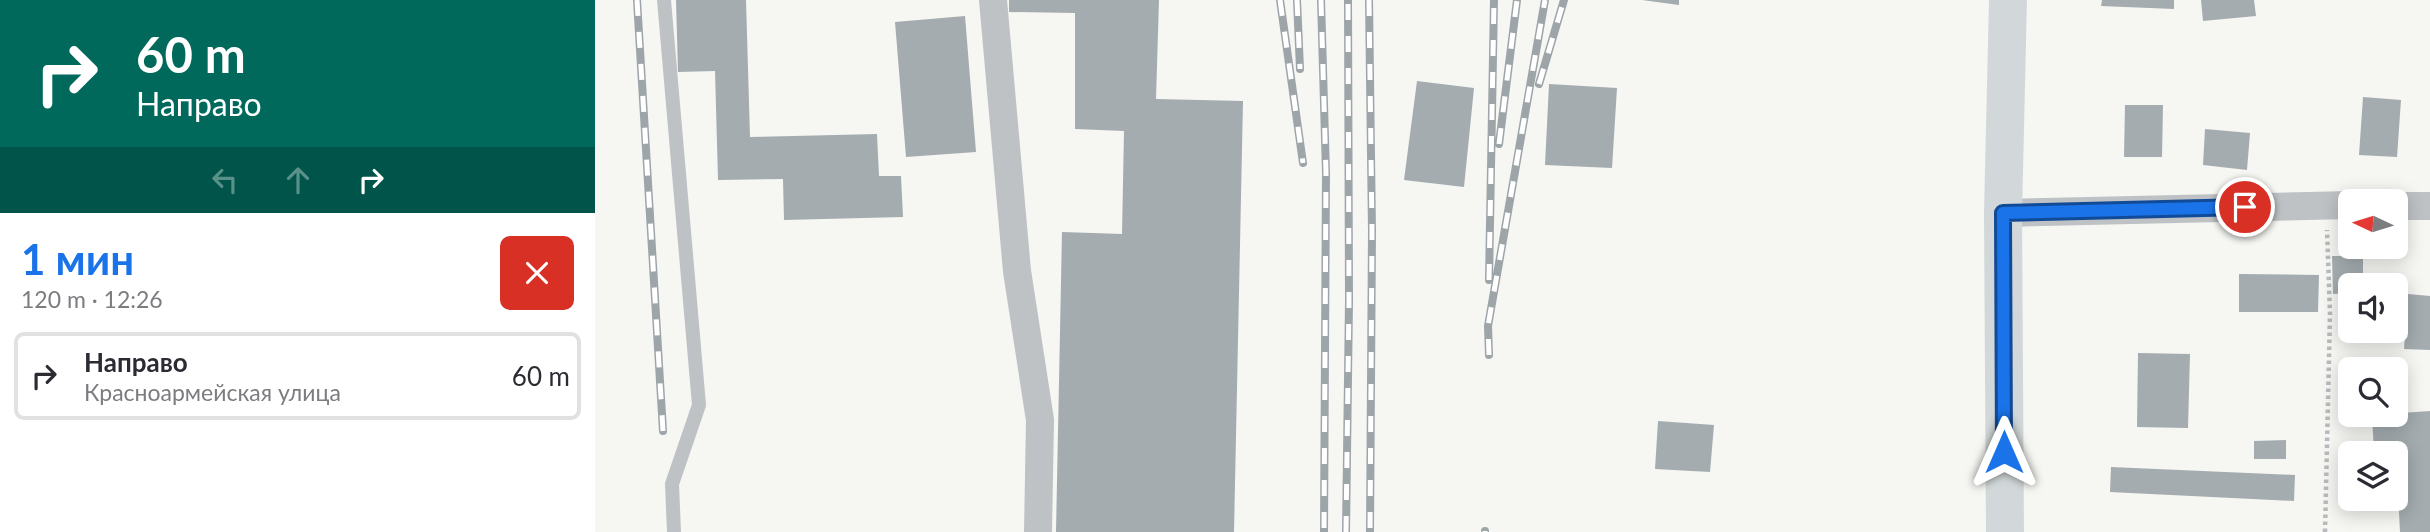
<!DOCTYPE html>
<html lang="ru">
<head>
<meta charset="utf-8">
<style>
  body { margin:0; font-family:Lato,sans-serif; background:#f2f2f3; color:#2b2b33; height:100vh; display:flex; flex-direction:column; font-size:26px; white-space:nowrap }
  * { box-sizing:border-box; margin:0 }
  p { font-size:23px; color:#7c7c81 }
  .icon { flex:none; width:38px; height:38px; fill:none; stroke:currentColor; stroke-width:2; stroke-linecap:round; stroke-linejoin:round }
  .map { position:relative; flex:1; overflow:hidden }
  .sheet { display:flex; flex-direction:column; background:#fff; width:595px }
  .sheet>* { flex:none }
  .top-card { background:#00695c; color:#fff; overflow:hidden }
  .needle { width:46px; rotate:274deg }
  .controls { position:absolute; left:1743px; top:189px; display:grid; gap:14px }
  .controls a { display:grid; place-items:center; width:70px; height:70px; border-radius:10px; background:#fff; box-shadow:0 4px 18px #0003; font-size:35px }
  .pin { position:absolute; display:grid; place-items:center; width:60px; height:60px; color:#fff; margin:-30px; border:4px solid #fff; border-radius:50%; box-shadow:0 2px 7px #0007 }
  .me { position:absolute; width:77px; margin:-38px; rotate:0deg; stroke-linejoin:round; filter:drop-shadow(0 0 5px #0008) }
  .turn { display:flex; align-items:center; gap:24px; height:147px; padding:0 21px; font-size:32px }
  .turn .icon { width:91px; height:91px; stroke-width:2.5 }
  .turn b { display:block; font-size:49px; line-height:60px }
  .lanes { display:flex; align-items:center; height:66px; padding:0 21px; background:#0003; justify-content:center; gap:35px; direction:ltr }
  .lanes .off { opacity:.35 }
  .round { display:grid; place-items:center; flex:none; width:74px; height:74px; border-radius:10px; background:#f2f2f3 }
  .head { display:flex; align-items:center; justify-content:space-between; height:119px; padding:0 21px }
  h1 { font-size:42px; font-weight:700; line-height:52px; color:#1a73e8 }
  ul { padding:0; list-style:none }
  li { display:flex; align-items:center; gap:21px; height:88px; margin:0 14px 10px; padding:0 7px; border:4px solid #e1e1e2; border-radius:10px }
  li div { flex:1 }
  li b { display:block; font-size:26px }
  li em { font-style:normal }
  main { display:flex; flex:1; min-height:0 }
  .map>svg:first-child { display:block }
  .building { fill:#a4acb0 }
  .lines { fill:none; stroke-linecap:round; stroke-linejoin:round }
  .path { stroke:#b8bbbd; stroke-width:4.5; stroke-dasharray:3.5 3.5; stroke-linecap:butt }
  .lane { stroke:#bec2c5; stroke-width:14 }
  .street { stroke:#bec2c5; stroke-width:28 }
  .secondary { stroke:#d2d8d9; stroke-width:38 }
  .rail-casing { stroke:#9ea5a9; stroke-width:8 }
  .rail { stroke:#fff; stroke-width:5; stroke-dasharray:16; stroke-linecap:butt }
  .route-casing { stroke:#114b97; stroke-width:18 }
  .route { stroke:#1a73e8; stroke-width:12 }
</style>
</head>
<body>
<main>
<section class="sheet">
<div class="top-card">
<div class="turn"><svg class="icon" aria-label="right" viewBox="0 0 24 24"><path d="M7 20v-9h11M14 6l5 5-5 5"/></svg><div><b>60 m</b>Направо</div></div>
<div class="lanes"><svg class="icon off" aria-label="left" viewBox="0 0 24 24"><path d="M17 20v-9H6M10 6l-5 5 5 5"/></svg><svg class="icon off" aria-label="ahead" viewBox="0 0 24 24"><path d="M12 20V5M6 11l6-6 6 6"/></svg><svg class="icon" aria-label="right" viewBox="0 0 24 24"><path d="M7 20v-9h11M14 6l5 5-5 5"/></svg></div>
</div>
<div class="head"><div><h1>1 мин</h1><p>120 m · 12:26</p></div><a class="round" style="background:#d93025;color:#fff"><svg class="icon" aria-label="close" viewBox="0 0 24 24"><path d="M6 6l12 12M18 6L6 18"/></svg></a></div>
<ul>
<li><svg class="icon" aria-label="right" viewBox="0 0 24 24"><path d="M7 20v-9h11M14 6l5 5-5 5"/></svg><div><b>Направо</b><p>Красноармейская улица</p></div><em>60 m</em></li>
</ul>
</section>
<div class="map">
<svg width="1835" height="532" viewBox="0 0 1835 532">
  <rect width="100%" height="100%" fill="#f6f6f3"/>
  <path class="building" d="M 81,0 L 151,0 L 155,137 L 282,134 L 284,176 L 306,176 L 308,217 L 189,220 L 188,179 L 123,180 L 120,71 L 83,72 Z
    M 414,0 L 564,0 L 561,99 L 648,101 L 639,532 L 461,532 L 467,232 L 527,234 L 529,131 L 480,129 L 480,13 L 414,12 Z
    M 1047,0 L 1084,0 L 1084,5 Z
    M 1507,0 L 1579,0 L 1579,9 L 1506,6 Z
    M 1606,0 L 1659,0 L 1661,16 L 1608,21 Z
    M 370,16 L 381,152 L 311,157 L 300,22 Z
    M 822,81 L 879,88 L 869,187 L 809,180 Z
    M 954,84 L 1022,88 L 1017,168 L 950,165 Z
    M 1768,97 L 1806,100 L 1802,157 L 1764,155 Z
    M 1530,105 L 1568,105 L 1567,157 L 1529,157 Z
    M 1610,129 L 1655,133 L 1652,170 L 1608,165 Z
    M 1737,256 L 1768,256 L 1768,285 L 1755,285 L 1755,293 L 1738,294 Z
    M 1644,274 L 1724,275 L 1723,312 L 1644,312 Z
    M 1813,294 L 1835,296 L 1835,350 L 1809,349 Z
    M 1543,353 L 1595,354 L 1593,428 L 1542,427 Z
    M 1835,411 L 1835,532 L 1805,532 L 1801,453 L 1779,453 L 1777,415 Z
    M 1063,421 L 1119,425 L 1115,472 L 1060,469 Z
    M 1691,440 L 1691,459 L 1659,459 L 1659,441 Z
    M 1516,467 L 1700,475 L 1699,501 L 1515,492 Z"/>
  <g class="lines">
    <path class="path" d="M 1730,532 L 1735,314 L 1732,230"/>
    <path class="lane" d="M 69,0 L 104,405 L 77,484 L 79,532"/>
    <path class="street" d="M 398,0 L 422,271 L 445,420 L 443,532
      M 1801,206 L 1835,206
      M 1408,213 L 1755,205"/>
    <path class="secondary" d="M 1410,532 L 1408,213 L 1413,0"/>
    <defs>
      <path id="rail" d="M 42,0 L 68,431
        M 685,0 L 708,163
        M 702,0 L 705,69
        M 726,0 L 731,173 L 729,532
        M 774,0 L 777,231 L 775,532
        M 944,84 L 969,0
        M 904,144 L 922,0
        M 894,280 L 899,0
        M 894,355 L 893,326 L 950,0
        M 751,532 L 754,301 L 753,0
        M 890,532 L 890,531"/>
    </defs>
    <use href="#rail" class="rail-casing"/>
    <use href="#rail" class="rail"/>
  </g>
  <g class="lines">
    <defs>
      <path id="route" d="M 1409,452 L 1408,213 L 1650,207"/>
    </defs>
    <use href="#route" class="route-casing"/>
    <use href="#route" class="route"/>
  </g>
</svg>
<div class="controls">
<a><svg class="needle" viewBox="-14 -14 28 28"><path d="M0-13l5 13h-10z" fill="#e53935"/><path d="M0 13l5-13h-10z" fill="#7c7c81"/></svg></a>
<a><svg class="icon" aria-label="sound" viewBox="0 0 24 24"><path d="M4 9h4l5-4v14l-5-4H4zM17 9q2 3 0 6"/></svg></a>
<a><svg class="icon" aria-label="search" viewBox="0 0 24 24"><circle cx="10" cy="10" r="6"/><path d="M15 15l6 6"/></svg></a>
<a><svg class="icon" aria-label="layers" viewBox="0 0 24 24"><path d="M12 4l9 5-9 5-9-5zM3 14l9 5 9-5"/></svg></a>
</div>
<div class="pin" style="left:1650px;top:207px;background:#d93025"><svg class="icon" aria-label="arrive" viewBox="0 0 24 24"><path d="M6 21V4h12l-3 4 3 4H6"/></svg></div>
<svg class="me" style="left:1409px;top:452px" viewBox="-20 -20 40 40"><path d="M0-17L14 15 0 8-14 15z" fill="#1a73e8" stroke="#fff" stroke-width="4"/></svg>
</div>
</main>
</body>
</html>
